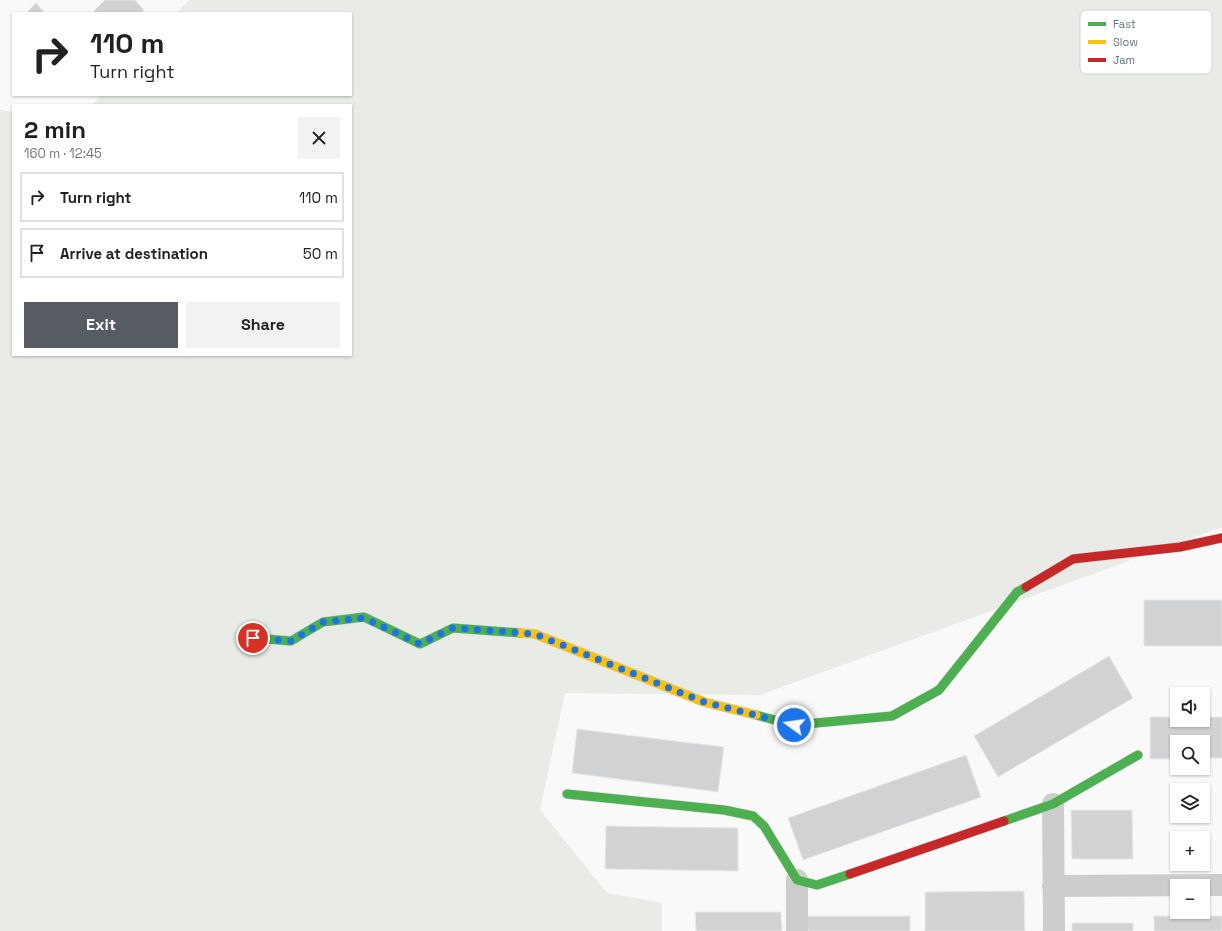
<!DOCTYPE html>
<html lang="en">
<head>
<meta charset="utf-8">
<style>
  body { margin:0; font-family:"Space Grotesk",sans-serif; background:#f2f2f2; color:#202124; height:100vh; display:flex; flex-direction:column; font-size:15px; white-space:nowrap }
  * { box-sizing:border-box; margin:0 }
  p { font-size:13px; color:#757577 }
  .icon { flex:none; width:22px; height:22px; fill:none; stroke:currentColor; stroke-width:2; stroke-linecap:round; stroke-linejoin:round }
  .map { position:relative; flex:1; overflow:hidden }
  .details { position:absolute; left:12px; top:104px; width:340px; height:252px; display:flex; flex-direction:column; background:#fff; border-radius:0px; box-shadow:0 1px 3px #0004 }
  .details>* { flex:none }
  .hud { position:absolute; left:12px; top:12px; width:340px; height:84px; border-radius:0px; box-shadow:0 1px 3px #0004; background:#fff; color:#202124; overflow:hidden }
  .controls { position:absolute; left:1170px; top:687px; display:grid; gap:8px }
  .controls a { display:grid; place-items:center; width:40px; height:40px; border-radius:0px; background:#fff; box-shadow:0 1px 3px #0004; font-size:20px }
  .pin { position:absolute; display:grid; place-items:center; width:34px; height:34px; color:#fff; margin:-17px; border:2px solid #fff; border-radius:50%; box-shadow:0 1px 4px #0007 }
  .me { position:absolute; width:44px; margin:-22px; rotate:284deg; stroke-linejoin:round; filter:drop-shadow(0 0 3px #0008) }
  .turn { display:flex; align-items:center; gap:14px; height:84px; padding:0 12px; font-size:18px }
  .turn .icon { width:52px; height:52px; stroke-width:2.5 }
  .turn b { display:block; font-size:28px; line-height:34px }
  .round { display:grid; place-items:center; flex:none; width:42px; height:42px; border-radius:0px; background:#f2f2f2 }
  .overview { display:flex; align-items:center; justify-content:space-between; height:68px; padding:0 12px }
  h1 { font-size:24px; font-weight:700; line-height:30px }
  .primary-button { display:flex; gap:8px; margin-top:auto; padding:8px 12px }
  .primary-button a { flex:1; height:46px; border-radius:0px; background:#565c61; color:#fff; font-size:16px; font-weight:700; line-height:46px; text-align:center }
  .primary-button a+a { background:#f2f2f2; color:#202124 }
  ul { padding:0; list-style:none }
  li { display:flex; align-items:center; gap:12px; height:50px; margin:0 8px 6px; padding:0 4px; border:2px solid #e0e0e0; border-radius:0px }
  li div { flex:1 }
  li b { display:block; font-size:15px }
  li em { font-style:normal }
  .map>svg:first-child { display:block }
  .green { fill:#e8ebe6 }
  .building { fill:#d0d2d3; stroke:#e8e8e8 }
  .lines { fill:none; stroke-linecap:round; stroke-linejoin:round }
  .fast-casing { stroke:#d5d6d6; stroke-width:10 }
  .slow-casing { stroke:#d5d6d6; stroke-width:10 }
  .jam-casing { stroke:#d5d6d6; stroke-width:10 }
  .street { stroke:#cccece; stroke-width:22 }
  .fast { stroke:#4caf50; stroke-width:9 }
  .slow { stroke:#ffc107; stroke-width:9 }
  .jam { stroke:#c62828; stroke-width:9 }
  .route { stroke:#1a73e8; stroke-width:7; stroke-dasharray:0 12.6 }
  .key { fill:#fff; stroke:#d1d6da; stroke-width:1 }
  .key-label { font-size:11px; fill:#657682 }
</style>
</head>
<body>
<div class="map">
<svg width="1222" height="931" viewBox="0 0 1222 931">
  <rect width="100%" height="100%" fill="#f9f9f9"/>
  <path class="green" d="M 189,0 L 1222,0 L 1222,527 L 760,695 L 565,693 L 540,810 L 607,893 L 662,903 L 662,931 L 0,931 L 0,110 L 13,112 L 13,355 L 351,355 L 351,105 L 92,105 L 101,95 L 351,95 L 351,13 L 177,13 Z"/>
  <path class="building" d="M 105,0 L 135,0 L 144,10 L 141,13 L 92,13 Z
    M 36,3 L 45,13 L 26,13 Z
    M 1144,600 L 1222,600 L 1222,646 L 1144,646 Z
    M 1109,656 L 1133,698 L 998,777 L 974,736 Z
    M 1150,717 L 1177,717 L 1177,720 L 1203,720 L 1203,717 L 1222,717 L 1222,758 L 1203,758 L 1203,742 L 1177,742 L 1177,759 L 1150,759 Z
    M 577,729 L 724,747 L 718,792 L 572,773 Z
    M 966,755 L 981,797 L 803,860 L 788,818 Z
    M 1071,810 L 1132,810 L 1133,859 L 1072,859 Z
    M 606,826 L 738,828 L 738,871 L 605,869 Z
    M 1024,891 L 1025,931 L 925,931 L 925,892 Z
    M 695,912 L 781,912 L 782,931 L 696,931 Z
    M 807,916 L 910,916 L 910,931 L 808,931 Z
    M 1154,916 L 1222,916 L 1222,931 L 1154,931 Z
    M 1072,923 L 1133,923 L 1133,931 L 1072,931 Z"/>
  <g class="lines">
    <defs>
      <path id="fast" d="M 253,638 L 291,641 L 323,622 L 364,617 L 420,644 L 453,628 L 520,633
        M 756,715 L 794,725 L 892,716 L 939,690 L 1017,592 L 1026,587
        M 567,794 L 724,810 L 753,816 L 764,826 L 797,880 L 817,885 L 850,874
        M 1004,821 L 1053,804 L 1138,755"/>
      <path id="slow" d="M 520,633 L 535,634 L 704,702 L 756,715"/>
      <path id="jam" d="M 1026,587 L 1073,559 L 1180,547 L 1222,538
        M 850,874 L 1004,821"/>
    </defs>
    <use href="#fast" class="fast-casing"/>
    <use href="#slow" class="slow-casing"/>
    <use href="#jam" class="jam-casing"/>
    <path class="street" d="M 1053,804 L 1054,931
      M 797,880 L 797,931
      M 1053,886 L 1222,885"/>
    <use href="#fast" class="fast"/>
    <use href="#slow" class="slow"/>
    <use href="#jam" class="jam"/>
  </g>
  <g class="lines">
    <path class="route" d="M 253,638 L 291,641 L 323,622 L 364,618 L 420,644 L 453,628 L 535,634 L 704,702 L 794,725"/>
  </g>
  <rect x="1080" y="10" width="132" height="64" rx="6" class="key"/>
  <rect x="1088" y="22" width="18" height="4" fill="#4caf50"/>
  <rect x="1088" y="40" width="18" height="4" fill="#ffc107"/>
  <rect x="1088" y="58" width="18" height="4" fill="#c62828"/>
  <g class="key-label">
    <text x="1113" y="28">Fast</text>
    <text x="1113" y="46">Slow</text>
    <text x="1113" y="64">Jam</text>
  </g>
</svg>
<div class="controls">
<a><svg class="icon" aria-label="sound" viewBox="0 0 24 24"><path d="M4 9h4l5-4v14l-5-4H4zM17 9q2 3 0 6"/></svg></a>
<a><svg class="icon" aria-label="search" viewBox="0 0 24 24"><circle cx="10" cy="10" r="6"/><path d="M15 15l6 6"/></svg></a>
<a><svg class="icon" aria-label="layers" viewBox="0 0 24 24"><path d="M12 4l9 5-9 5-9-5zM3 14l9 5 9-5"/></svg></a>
<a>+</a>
<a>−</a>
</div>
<div class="pin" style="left:253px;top:638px;background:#d93025"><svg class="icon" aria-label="arrive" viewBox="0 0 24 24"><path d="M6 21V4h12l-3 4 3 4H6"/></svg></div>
<svg class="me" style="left:794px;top:725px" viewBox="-20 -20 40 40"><circle r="17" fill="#1a73e8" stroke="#fff" stroke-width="3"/><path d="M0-11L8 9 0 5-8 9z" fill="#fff"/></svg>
<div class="hud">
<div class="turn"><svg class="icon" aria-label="right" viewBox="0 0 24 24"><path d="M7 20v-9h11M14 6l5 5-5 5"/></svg><div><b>110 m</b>Turn right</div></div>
</div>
<section class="details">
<div class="overview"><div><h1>2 min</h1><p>160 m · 12:45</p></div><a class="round"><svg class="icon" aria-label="close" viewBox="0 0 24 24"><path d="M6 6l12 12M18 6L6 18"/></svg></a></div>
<ul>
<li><svg class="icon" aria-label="right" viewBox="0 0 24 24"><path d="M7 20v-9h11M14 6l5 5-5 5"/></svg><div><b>Turn right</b></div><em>110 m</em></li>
<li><svg class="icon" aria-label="arrive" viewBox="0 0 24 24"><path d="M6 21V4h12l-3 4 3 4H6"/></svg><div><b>Arrive at destination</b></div><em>50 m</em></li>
</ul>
<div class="primary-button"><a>Exit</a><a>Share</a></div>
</section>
</div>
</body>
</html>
